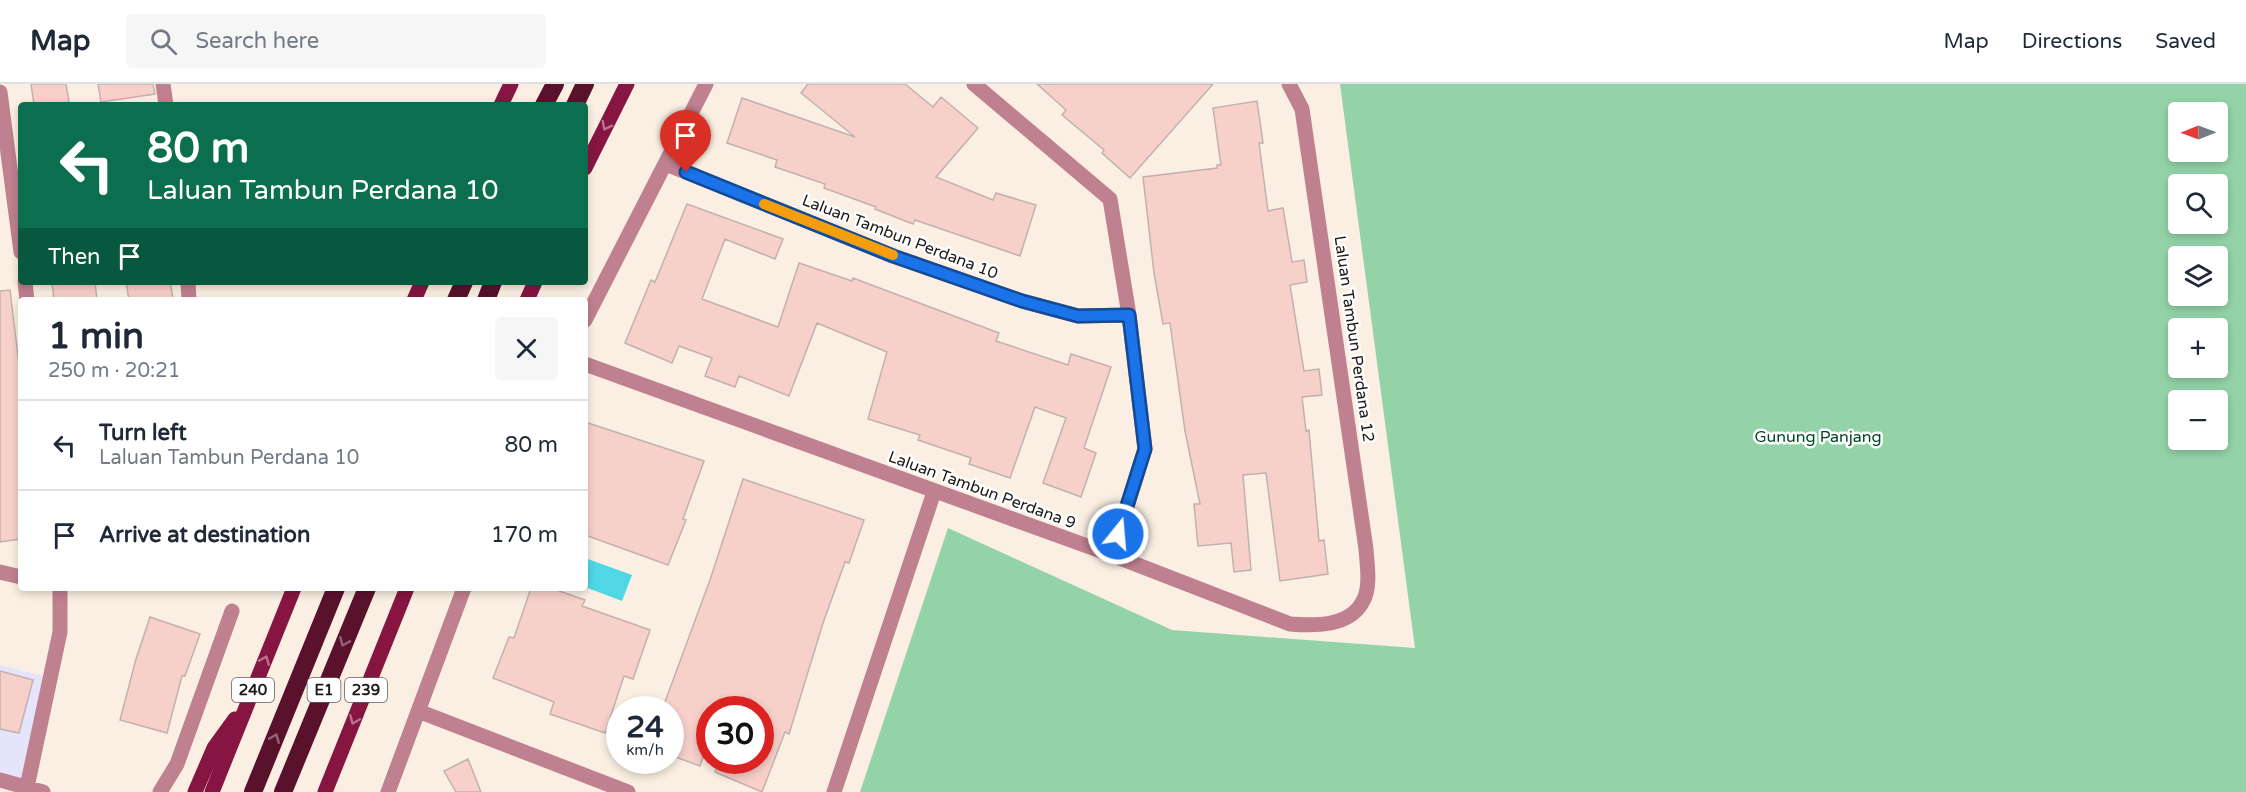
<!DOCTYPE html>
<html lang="en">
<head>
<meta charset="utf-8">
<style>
  body { margin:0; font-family:"Varela Round",sans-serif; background:#f6f6f7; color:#1f2937; height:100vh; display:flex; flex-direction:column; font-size:22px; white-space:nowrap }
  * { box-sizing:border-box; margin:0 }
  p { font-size:20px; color:#747a83 }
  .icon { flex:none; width:33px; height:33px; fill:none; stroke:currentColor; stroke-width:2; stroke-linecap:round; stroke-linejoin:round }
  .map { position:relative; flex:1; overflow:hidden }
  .details { position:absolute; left:18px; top:213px; width:570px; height:294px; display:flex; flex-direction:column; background:#fff; border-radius:6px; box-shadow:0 3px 9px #0003 }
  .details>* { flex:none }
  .guide { position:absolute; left:18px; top:18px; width:570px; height:183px; border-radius:6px; box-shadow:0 3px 9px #0003; background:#0b6e4f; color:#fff; overflow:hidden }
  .needle { width:39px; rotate:269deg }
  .controls { position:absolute; left:2168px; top:18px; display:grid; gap:12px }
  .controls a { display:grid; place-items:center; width:60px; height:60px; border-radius:6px; background:#fff; box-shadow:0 3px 9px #0003; font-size:30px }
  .speed { position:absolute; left:606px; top:612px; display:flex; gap:12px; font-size:30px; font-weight:700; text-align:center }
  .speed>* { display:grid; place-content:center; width:78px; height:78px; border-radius:50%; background:#fff; box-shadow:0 3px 9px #0003; line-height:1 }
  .speed small { font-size:15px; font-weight:400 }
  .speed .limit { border:9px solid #d22; background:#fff; color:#111 }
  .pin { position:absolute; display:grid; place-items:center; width:51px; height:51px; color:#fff; margin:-62px -26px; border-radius:50% 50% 50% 0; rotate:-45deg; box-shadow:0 0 6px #0007 }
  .pin .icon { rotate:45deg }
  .me { position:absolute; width:66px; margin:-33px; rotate:17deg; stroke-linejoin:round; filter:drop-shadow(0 0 4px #0008) }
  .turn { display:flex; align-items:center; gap:21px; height:126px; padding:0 30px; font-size:27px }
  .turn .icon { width:78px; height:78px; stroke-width:2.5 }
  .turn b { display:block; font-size:42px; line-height:51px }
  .then { display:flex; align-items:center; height:57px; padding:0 30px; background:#0003; gap:12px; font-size:22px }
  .round { display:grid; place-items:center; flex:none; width:63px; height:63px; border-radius:6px; background:#f6f6f7 }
  .head { display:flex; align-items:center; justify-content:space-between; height:102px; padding:0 30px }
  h1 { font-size:36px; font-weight:700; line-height:45px }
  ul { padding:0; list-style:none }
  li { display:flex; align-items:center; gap:18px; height:90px; padding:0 30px; border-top:2px solid #e0e1e3 }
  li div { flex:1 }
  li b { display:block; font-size:22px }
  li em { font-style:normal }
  header { display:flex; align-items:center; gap:36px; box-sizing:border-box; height:84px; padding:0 30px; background:#fff; border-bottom:2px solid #e0e1e3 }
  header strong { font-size:28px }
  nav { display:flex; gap:33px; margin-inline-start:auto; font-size:21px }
  .search { width:420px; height:54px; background:#f6f6f7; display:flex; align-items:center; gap:15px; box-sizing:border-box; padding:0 21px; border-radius:6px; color:#747a83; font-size:22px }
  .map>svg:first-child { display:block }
  .commercial { fill:#e6e4fa }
  .green { fill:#94d3a8; fill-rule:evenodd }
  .water { fill:#50d7e5 }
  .building { fill:#f8d0ca; stroke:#c2b1ae; stroke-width:1.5 }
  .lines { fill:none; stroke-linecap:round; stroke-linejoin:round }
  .street { stroke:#bf808f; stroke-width:15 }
  .primary { stroke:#871542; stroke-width:15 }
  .highway { stroke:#5a112c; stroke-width:18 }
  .oneway { stroke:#b7728d }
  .oneway2 { stroke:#936476 }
  .route-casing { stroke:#114b97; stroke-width:15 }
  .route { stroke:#1a73e8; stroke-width:10 }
  .slow { stroke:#f59e0b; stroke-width:10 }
  .labels { text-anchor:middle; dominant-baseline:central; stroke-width:5; stroke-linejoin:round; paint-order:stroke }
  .shield { fill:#fefefe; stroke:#605e5b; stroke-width:1.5 }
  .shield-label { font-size:15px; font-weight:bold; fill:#1d1915 }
  .street-label { font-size:16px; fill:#1d1915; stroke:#fefefe }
  .park-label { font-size:16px; fill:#004724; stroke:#fefefe }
</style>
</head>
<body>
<header>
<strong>Map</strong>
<div class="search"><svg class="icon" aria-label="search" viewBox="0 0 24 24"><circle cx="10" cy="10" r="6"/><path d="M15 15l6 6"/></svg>Search here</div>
<nav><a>Map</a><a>Directions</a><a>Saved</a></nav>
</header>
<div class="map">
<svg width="2246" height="708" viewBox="0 0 2246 708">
  <rect width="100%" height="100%" fill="#faefe2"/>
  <path class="commercial" d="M 0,581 L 52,594 L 23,705 L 0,699 Z"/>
  <path class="green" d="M 1340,0 L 2246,0 L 2246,708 L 860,708 L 948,444 L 1172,546 L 1415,564 ZM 2178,28 L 2217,28 L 2217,68 L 2178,68 ZM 2217,100 L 2217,140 L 2178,140 L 2178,100 ZM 2217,172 L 2217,212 L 2178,212 L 2178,172 ZM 2178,244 L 2217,244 L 2217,284 L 2178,284 ZM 2178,316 L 2217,316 L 2217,356 L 2178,356 Z"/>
  <path class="water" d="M 585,474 L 632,491 L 622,517 L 585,503 Z"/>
  <path class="building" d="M 31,0 L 66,0 L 69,18 L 34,21 Z
    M 98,0 L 153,0 L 155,10 L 101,18 Z
    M 808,0 L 905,0 L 933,23 L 941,13 L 978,44 L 936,93 L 993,116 L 996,109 L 1036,121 L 1020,172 L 915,136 L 913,140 L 875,125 L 876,123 L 824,104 L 825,100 L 775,83 L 777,76 L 727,59 L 742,14 L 855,53 L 801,9 Z
    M 1037,0 L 1213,0 L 1130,94 L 1102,69 L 1104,66 L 1062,31 L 1066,26 Z
    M 1257,17 L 1263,59 L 1259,59 L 1268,127 L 1283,124 L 1292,178 L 1304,176 L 1307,198 L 1290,201 L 1304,287 L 1319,285 L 1322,311 L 1302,313 L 1306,347 L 1309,346 L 1319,457 L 1324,456 L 1328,490 L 1280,497 L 1266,389 L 1243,391 L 1251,486 L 1234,488 L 1231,459 L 1198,462 L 1194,420 L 1200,420 L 1185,347 L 1170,239 L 1163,240 L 1154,189 L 1143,93 L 1217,84 L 1217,81 L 1221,81 L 1213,24 Z
    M 687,120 L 783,155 L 775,175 L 725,155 L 702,215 L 778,243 L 799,179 L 852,197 L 853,194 L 999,249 L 996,257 L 1068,281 L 1071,270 L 1111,283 L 1084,364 L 1096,369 L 1081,413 L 1043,399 L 1066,334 L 1035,323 L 1010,394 L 969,380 L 971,374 L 918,356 L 920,351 L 868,335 L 887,268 L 817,239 L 789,312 L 739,292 L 735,303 L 705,292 L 712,274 L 679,262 L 672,279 L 625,259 L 651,196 L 655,198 Z
    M 52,198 L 95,198 L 97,216 L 54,216 Z
    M 126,198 L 170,198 L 173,214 L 129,216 Z
    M 10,206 L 21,297 L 21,455 L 0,458 L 0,207 Z
    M 585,338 L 704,377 L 683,435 L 686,436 L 668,481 L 585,451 Z
    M 743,395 L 864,436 L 849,479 L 845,478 L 823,539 L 789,650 L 785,648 L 762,708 L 715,688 L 719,676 L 760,676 L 760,626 L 710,626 L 710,653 L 700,682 L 670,671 L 670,626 L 662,626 L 710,496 Z
    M 531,504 L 551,504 L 585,516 L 582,522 L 650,546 L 633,595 L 624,592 L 605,649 L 550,630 L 554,618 L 493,594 L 509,553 L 514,554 Z
    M 150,533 L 200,550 L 185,592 L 182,592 L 167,649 L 120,636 L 136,575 Z
    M 0,587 L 33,596 L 19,649 L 0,645 Z
    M 468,675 L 481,708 L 456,708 L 444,687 Z"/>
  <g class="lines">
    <path class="street" d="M 163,0 L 166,21
      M 974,0 L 1110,115 L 1129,231 L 1145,365 L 1112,471
      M 0,8 L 21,168
      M 666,80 L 893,172 L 1022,217 L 1078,232 L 1129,231
      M 25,198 L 27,216
      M 188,198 L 189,216
      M 585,236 L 706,0
      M 585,280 L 1112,471 L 1290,540 C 1314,542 1350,543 1363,517 C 1371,503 1367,481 1366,465 L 1302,25 L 1289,0
      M 0,488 L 21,493
      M 418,627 L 628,708
      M 0,696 L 43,708
      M 27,703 L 60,548 L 60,504
      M 160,708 L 177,680 L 232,527
      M 388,708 L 464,504
      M 834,708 L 934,408"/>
    <path class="primary" d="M 501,21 L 511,0
      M 585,84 L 627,0
      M 414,216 L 422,198
      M 527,216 L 535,198
      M 195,708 L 214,664 L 235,635
      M 212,708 L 294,504
      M 325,708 L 407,504"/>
    <path class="highway" d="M 544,21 L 555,0
      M 575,21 L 585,0
      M 456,216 L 464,198
      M 486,216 L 493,198
      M 253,708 L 336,504
      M 283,708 L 367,504"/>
  </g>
  <defs><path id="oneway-chevron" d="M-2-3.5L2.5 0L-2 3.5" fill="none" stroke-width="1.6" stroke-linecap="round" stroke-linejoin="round" transform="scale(1.5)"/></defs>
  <g class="oneway">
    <use href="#oneway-chevron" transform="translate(606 42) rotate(117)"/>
    <use href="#oneway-chevron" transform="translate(265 576) rotate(-68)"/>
    <use href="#oneway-chevron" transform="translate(354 636) rotate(112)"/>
  </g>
  <g class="oneway2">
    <use href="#oneway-chevron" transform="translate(344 558) rotate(113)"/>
    <use href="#oneway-chevron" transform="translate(275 654) rotate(-68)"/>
  </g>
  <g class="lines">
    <defs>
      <path id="route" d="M 686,88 L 893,172 L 1022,217 L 1078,232 L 1129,231 L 1145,365 L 1118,450"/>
    </defs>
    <use href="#route" class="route-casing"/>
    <use href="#route" class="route"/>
    <path class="slow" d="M 764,120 L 893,171"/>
  </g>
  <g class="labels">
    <g class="shield">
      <rect x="232" y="594" width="42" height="24" rx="4.5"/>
      <rect x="307.5" y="594" width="33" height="24" rx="4.5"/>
      <rect x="345" y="594" width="42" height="24" rx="4.5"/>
    </g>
    <g class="shield-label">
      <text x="253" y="606">240</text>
      <text x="324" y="606">E1</text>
      <text x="366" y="606">239</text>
    </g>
    <g class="street-label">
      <text transform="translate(900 153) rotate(21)">Laluan Tambun Perdana 10</text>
      <text transform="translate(1354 255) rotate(82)">Laluan Tambun Perdana 12</text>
      <text transform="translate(982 406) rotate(20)">Laluan Tambun Perdana 9</text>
    </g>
    <g class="park-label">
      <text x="1818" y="353">Gunung Panjang</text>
    </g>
  </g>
</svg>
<div class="controls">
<a><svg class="needle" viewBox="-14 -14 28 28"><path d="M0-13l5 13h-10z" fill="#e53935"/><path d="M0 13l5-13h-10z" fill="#747a83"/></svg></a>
<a><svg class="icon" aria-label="search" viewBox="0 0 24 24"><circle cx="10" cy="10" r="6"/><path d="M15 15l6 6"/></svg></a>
<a><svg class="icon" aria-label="layers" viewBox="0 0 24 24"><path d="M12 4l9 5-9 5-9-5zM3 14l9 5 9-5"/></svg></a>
<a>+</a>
<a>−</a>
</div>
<div class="speed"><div>24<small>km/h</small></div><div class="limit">30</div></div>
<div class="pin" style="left:686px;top:88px;background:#d93025"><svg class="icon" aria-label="arrive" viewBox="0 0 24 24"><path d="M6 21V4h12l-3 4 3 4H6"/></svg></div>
<svg class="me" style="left:1118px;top:450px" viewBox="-20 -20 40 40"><circle r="17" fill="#1a73e8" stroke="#fff" stroke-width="3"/><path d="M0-11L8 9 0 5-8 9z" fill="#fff"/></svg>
<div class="guide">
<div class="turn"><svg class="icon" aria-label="left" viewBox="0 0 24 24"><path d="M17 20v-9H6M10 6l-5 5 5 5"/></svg><div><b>80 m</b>Laluan Tambun Perdana 10</div></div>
<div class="then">Then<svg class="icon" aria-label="arrive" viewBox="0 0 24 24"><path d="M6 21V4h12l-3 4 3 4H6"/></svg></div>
</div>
<section class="details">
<div class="head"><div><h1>1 min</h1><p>250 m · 20:21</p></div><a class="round"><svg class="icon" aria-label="close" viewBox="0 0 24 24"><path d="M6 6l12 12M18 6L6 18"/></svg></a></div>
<ul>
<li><svg class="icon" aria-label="left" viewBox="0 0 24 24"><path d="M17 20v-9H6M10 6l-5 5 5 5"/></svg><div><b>Turn left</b><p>Laluan Tambun Perdana 10</p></div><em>80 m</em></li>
<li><svg class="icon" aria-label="arrive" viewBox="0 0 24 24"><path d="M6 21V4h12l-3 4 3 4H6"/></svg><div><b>Arrive at destination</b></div><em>170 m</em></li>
</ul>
</section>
</div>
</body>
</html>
